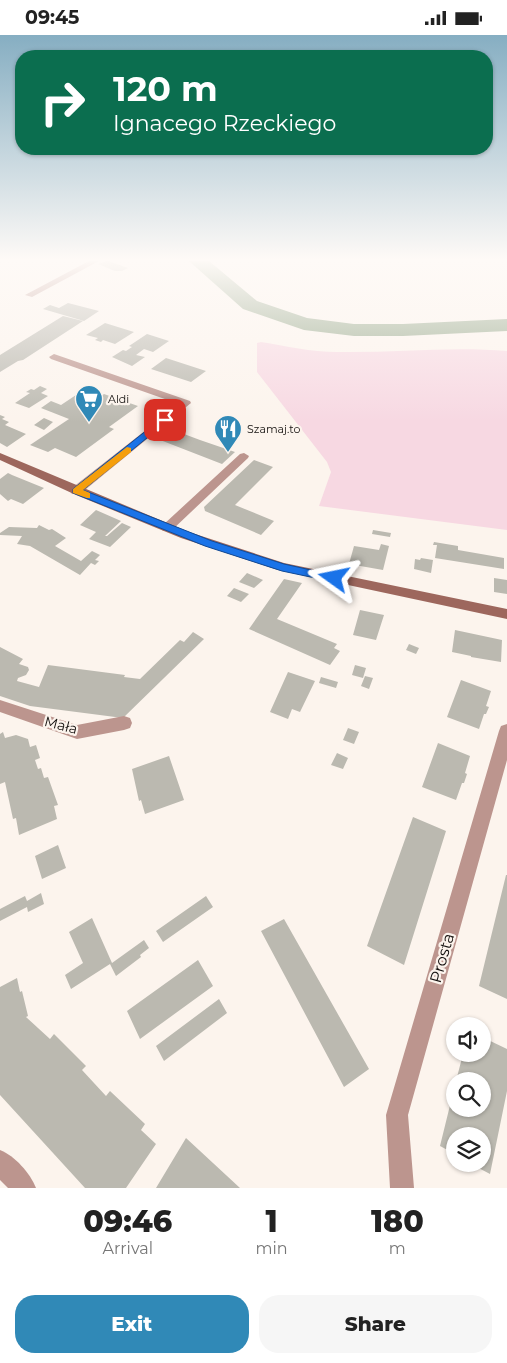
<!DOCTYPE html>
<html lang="en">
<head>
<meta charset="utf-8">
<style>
  body { margin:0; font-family:Montserrat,sans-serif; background:#f6f6f6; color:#222; height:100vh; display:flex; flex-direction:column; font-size:19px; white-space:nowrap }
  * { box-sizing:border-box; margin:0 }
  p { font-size:16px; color:#767676 }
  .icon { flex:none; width:28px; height:28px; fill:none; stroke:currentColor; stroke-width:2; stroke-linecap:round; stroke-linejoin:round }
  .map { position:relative; height:1153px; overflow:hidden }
  .panel { display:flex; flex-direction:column; background:#fff; flex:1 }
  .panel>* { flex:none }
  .top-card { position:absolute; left:15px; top:15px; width:478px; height:105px; border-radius:20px; box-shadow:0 1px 4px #0004; background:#0b6e4f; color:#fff; overflow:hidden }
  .tools { position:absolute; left:446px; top:982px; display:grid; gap:10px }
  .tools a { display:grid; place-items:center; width:45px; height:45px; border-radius:50%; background:#fff; box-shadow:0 1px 4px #0004; font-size:25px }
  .pin { position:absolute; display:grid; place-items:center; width:42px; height:42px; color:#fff; margin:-21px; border-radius:10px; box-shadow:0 2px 8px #0006 }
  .me { position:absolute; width:55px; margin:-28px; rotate:282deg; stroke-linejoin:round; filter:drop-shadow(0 0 4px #0008) }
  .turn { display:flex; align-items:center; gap:18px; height:105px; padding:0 15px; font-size:22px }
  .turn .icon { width:65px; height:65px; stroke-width:2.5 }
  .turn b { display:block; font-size:35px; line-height:42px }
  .eta { display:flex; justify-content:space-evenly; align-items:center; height:85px; text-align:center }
  .eta b { font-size:30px; font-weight:800; line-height:35px }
  .button { display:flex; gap:10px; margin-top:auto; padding:10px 15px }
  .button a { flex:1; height:58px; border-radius:20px; background:#3089b7; color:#fff; font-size:20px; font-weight:800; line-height:58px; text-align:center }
  .button a+a { background:#f6f6f6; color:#222 }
  .status { display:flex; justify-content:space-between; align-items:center; height:35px; padding:0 25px; background:#fff; direction:ltr }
  .status svg { height:14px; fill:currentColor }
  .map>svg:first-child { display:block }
  .green { fill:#f7d8e2 }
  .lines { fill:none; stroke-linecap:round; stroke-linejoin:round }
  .river { fill:#94a689; fill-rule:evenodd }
  .building { fill:#bbb9b0 }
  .minor { fill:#bc958e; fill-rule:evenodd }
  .tertiary { fill:#bc958e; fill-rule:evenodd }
  .secondary { fill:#9d675d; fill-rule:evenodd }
  .route { fill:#1a73e8; stroke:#114b97 }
  .slow { fill:#f59e0b }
  .labels { text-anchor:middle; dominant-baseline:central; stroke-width:4.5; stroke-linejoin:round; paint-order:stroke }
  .far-poi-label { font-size:11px; fill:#13100e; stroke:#fcf4ed; text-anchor:start }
  .street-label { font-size:14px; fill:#13100e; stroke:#fcf4ed }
  .near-street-label { font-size:16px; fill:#13100e; stroke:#fcf4ed }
</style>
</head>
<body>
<div class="status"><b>09:45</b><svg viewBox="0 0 49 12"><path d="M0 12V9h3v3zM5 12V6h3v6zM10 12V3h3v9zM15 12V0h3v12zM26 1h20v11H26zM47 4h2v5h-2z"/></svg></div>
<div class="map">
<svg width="507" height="1153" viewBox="0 0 507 1153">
  <rect width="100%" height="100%" fill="#fcf4ed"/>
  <path class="green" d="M 261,307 C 286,311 311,317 337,317 C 394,318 451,311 507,316 L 507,495 L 319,471 L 331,437 L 327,427 L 257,337 L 257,308 Z"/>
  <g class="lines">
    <path class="river" d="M 189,226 L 209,226 L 257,266 L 307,283 L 354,289 L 403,289 L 507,284 L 507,296 L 403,301 L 354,301 L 304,295 L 243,274 Z"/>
  </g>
  <path class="building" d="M 106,226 L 109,226 L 128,233 L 122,236 L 115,236 L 98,229 Z
    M 68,268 L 99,276 L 84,286 L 43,274 L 50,270 L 59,273 Z
    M 63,281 L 83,286 L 23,325 L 18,326 L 0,337 L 0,320 Z
    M 105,288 L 134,297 L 115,309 L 103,305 L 101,307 L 95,305 L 98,303 L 86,300 Z
    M 147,299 L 169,306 L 153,317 L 144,314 L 136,320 L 145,322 L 132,331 L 112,322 L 123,315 L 126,316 L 132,312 L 129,311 Z
    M 166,323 L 206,336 L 191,347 L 151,334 Z
    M 40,351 L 47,354 L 41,358 L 48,361 L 29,373 L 15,368 L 30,358 L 26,357 L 31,354 L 34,355 Z
    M 79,358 L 97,364 L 104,359 L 138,371 L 109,392 L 114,394 L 76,422 L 55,413 L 48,417 L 30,410 L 69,384 L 41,373 L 51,366 L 61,370 Z
    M 0,380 L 5,382 L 2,384 L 9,387 L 5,390 L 26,399 L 7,412 L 0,408 Z
    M 44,383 L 53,387 L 44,395 L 34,390 Z
    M 168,393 L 200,405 L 235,417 L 222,429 L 155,403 Z
    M 254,425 L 273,432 L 235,470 L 274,486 L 261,500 L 205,476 L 204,472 Z
    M 8,438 L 12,440 L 44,453 L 23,469 L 11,464 L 8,466 L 0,459 L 0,444 Z
    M 96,475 L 121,486 L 105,501 L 107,501 L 122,488 L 131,492 L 110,512 L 89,504 L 96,497 L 80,490 Z
    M 39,490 L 49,495 L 52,494 L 66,503 L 55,511 L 81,526 L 92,516 L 100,520 L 95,525 L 99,526 L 95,530 L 91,528 L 80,540 L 30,511 L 17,509 L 22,501 L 0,500 L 0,498 L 9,492 L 37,493 Z
    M 373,495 L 391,498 L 390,502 L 372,499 Z
    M 434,507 L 458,511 L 458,515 L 504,523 L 504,534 L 435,523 L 437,510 L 433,510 Z
    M 381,509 L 389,511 L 383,535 L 349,529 L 354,511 L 379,515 Z
    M 421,523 L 433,525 L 431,538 L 414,534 L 415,524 L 420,525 Z
    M 247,538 L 263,545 L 254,553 L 239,547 Z
    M 494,543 L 507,545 L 507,559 L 494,557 Z
    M 284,544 L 302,548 L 277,584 L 337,609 L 334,613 L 340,616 L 330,630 L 249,594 Z
    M 234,553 L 249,559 L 241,567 L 227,561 Z
    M 360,575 L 384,580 L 376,605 L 353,600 Z
    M 455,595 L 502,605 L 501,627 L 471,622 L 471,621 L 452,617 Z
    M 193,597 L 204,604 L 123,683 L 30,671 L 0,661 L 0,612 L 23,624 L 19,629 L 28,632 L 29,635 L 26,640 L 18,643 L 17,646 L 39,652 L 48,630 L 125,640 L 124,642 L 140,644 L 180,605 L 184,607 Z
    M 409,609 L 419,613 L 416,619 L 406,615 Z
    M 355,630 L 366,633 L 363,643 L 352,640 Z
    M 288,637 L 315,646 L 300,677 L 292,674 L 288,684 L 270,677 Z
    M 365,641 L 373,643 L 369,654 L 361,651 Z
    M 321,642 L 338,647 L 336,653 L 319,648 Z
    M 461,645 L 491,656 L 486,671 L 489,672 L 486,679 L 484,679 L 479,694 L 447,682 Z
    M 348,693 L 359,697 L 354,709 L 343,705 Z
    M 3,697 L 5,703 L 16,700 L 28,704 L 30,712 L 36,710 L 40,723 L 35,725 L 38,734 L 41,733 L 44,743 L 48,742 L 58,770 L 54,771 L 57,784 L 19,800 L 16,783 L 13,784 L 5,747 L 0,749 L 0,699 Z
    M 438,708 L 470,721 L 465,738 L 467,739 L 464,748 L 462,748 L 456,765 L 422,752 Z
    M 337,718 L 348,723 L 343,734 L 331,730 Z
    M 169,721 L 184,765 L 145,779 L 141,765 L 139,766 L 132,734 Z
    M 413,782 L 446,796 L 404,930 L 367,911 Z
    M 58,810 L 66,833 L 42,844 L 35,821 Z
    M 506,840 L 507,840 L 507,964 L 479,951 Z
    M 41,858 L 44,869 L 28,877 L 27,872 L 0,886 L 0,874 L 25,861 L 27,866 Z
    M 206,861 L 213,872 L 163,907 L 156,896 Z
    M 92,883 L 112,928 L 144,905 L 149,913 L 140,920 L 141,922 L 116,941 L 110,929 L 71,954 L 65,940 L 83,928 L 69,897 Z
    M 284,884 L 369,1034 L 344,1052 L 261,896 Z
    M 198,925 L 213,951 L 140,1004 L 127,976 Z
    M 17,943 L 20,957 L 22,956 L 28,981 L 26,982 L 50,1004 L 54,999 L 86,1031 L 82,1035 L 106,1061 L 110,1056 L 145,1089 L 141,1095 L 156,1109 L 126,1153 L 85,1153 L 0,1060 L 0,952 Z
    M 219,964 L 227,978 L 164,1026 L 156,1011 Z
    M 482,1002 L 507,1014 L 507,1056 L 490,1139 L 471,1129 L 482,1129 L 482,1101 L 455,1101 L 455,1119 L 440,1111 L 454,1054 L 455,1074 L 482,1074 L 482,1046 L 456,1046 L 463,1019 L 482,1019 Z
    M 186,1103 L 240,1153 L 156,1153 Z"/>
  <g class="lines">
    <path class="minor" d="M 89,226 L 99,226 L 32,262 L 25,260 Z
      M 54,319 L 190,366 L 191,368 L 80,459 L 72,459 L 70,456 L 72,453 L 179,369 L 51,324 L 49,322 Z
      M 244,418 L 249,421 L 248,423 L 171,496 L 163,496 L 161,493 L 163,490 L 240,419 Z
      M 0,665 L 77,690 L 124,681 L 130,683 L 132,688 L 130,693 L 124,695 L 77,704 L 0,677 Z
      M 507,689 L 507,725 L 408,1080 L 414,1153 L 390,1153 L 386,1080 L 499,696 L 501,691 Z"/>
    <path class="tertiary" d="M 0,1115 C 15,1121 30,1138 36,1153 L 8,1153 L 0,1145 Z"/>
    <path class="secondary" d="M 0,418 L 189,497 L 284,528 L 507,574 L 507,584 L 278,535 L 181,503 L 76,460 L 0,425 Z"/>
  </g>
  <linearGradient id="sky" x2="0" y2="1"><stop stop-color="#86aec2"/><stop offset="0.58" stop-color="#fefaf7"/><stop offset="1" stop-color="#fefaf7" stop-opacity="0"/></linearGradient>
  <rect width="507" height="387" fill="url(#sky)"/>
  <path class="route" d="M 162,383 L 169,385 L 83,455 L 212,506 L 284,529 L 338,541 L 340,543 L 338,546 L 334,547 L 282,536 L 205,511 L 73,458 L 73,454 Z"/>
  <path class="slow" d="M 127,412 L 131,413 L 131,417 L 83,455 L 90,458 L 90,463 L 87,463 L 73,458 L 73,454 Z"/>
  <defs>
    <symbol id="supermarket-pin" viewBox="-11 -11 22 30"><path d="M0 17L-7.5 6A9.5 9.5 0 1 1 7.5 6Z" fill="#3089b7" stroke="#fcf4ed"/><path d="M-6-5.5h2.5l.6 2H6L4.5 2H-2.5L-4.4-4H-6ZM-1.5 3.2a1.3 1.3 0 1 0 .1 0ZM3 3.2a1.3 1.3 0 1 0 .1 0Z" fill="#fff"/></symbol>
    <symbol id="restaurant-pin" viewBox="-11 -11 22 30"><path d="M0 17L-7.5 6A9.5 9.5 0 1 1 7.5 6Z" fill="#3089b7" stroke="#fcf4ed"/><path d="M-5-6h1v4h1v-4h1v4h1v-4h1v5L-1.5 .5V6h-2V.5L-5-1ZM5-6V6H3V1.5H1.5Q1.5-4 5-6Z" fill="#fff"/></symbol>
  </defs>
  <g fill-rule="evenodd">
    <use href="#supermarket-pin" x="73" y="348" width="32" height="43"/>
    <use href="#restaurant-pin" x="212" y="378" width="32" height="43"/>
  </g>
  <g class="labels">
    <g class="far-poi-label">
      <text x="108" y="364">Aldi</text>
      <text x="247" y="394">Szamaj.to</text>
    </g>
    <g class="street-label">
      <text transform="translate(61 690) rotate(15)">Mała</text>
    </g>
    <g class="near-street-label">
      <text transform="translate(442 923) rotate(-74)">Prosta</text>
    </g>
  </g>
</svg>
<div class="tools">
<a><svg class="icon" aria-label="sound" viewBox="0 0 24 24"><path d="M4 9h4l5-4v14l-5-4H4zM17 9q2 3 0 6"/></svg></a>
<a><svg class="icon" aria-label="search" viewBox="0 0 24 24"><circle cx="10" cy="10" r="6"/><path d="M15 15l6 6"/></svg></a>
<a><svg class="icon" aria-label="layers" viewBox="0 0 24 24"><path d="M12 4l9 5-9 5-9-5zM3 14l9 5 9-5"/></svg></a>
</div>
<div class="pin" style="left:165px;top:385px;background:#d93025"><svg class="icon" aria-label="arrive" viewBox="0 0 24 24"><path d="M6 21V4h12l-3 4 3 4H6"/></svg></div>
<svg class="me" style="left:334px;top:543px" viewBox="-20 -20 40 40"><path d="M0-17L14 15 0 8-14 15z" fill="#1a73e8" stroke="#fff" stroke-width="4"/></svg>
<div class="top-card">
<div class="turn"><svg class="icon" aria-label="right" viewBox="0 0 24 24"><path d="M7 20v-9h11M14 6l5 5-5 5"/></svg><div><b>120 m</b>Ignacego Rzeckiego</div></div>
</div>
</div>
<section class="panel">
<div class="eta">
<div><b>09:46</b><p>Arrival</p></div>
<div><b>1</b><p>min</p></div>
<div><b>180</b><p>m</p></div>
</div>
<div class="button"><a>Exit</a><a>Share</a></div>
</section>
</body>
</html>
